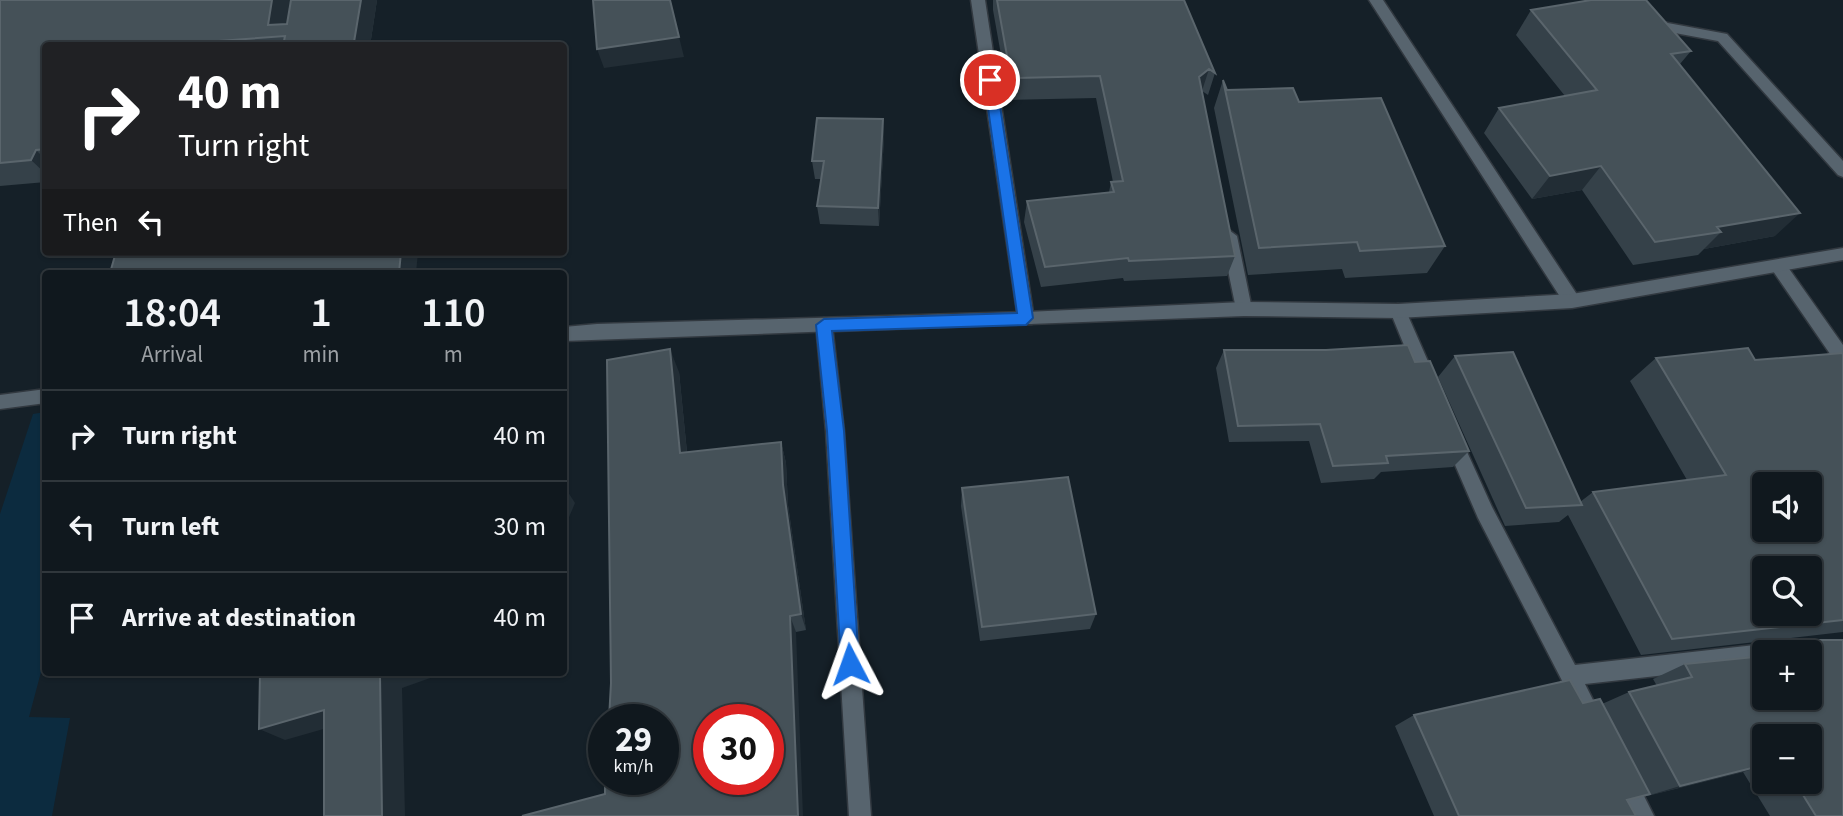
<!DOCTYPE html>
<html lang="en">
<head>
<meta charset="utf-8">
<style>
  body { margin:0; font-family:"Source Sans 3",sans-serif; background:#192127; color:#f1f3f6; height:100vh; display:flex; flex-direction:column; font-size:26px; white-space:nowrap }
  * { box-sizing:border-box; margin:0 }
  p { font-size:23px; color:#9ca0a4 }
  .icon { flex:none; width:38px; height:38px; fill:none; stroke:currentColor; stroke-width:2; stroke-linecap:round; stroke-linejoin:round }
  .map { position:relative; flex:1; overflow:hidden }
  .side { position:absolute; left:42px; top:270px; width:525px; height:406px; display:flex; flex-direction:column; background:#10181e; border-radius:7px; box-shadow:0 2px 5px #0004,0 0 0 2px #30373c }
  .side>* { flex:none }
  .banner { position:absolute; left:42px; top:42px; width:525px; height:214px; border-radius:7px; box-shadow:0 2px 5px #0004,0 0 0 2px #30373c; background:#202124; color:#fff; overflow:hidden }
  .buttons { position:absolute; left:1752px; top:472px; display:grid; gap:14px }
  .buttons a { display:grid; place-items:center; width:70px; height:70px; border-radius:7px; background:#10181e; box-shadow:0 2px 5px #0004,0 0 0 2px #30373c; font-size:35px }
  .speed { position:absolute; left:588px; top:704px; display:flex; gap:14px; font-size:35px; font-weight:700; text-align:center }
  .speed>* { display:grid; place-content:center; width:91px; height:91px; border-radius:50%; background:#10181e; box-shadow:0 2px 5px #0004,0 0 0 2px #30373c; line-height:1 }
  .speed small { font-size:18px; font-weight:400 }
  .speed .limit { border:10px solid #d22; background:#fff; color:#111 }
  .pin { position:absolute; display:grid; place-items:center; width:60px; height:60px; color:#fff; margin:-30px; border:4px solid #fff; border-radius:50%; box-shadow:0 2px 7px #0007 }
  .me { position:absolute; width:77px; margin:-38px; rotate:356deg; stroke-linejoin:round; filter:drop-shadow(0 0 5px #0008) }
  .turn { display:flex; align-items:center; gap:24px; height:147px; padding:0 21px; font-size:32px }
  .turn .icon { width:91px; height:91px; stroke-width:2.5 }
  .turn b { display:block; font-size:49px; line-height:60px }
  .then { display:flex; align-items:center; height:66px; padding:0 21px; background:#0003; gap:14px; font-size:26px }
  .eta { display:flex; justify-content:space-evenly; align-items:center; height:119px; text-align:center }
  .eta b { font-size:42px; font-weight:600; line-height:49px }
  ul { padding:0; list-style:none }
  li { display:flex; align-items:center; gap:21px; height:91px; padding:0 21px; border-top:2px solid #30373c }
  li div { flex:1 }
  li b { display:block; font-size:26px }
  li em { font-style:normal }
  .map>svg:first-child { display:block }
  .green { fill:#0c2b3f }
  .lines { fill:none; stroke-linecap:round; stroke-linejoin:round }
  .lane-casing { stroke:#323940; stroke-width:3 }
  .street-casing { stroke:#323940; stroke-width:3 }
  .secondary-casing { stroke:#323940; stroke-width:3 }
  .lane { fill:#57646e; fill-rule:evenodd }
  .street { fill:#57646e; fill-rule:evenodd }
  .secondary { fill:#57646e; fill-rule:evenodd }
  .wall { fill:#354149; fill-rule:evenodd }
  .shaded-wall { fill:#222d35 }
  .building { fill:#455158; stroke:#5a656c; stroke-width:2; fill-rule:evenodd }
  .route { fill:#1a73e8; stroke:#114b97; stroke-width:2 }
</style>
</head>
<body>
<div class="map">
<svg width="1843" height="816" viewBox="0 0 1843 816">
  <rect width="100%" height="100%" fill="#152028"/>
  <path class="green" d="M 45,412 L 45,657 L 29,717 L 70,718 L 52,816 L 0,816 L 0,514 L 33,414 Z"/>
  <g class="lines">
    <defs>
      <path id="lane" d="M 971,0 L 985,0 L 1034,319 L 1032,324 L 1020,324 L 1018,319 Z
        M 1369,0 L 1383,0 L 1578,296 L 1580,301 L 1578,306 L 1566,306 Z
        M 1626,0 L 1640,0 L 1657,21 L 1727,34 L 1843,161 L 1843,177 L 1838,175 L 1718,41 L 1648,28 Z
        M 1229,230 L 1237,236 L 1252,309 L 1250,314 L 1238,314 L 1236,309 L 1221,236 Z"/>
      <path id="street" d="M 1779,261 L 1785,263 L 1843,345 L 1843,366 L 1837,364 L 1773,271 L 1771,267 L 1773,263 Z
        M 1398,304 L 1404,306 L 1406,311 L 1437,382 L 1434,387 L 1428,389 L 1422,387 L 1419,382 L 1390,311 L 1392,306 Z
        M 824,318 L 830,320 L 832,325 L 844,431 L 871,816 L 849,816 L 826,431 L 816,325 L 818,320 Z
        M 1452,429 L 1458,432 L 1492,507 L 1575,665 L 1764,644 L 1771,647 L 1774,653 L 1764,653 L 1764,664 L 1585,684 L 1604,722 L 1601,729 L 1594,732 L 1587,729 L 1478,518 L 1443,437 L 1446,432 Z
        M 1623,767 L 1631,770 L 1654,816 L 1631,816 L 1612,778 L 1615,770 Z"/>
      <path id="secondary" d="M 1843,248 L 1843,260 L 1572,308 L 1398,318 L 1244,316 L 564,341 L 564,327 L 597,324 L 1026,312 L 1244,302 L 1398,304 L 1572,294 Z
        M 46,389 L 46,403 L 0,409 L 0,395 Z"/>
    </defs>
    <use href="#lane" class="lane-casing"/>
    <use href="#street" class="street-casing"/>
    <use href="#secondary" class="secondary-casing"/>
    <use href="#lane" class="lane"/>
    <use href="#street" class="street"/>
    <use href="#secondary" class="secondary"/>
  </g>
  <path class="wall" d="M 0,0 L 290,0 L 287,24 L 291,0 L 377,0 L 370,46 L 46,46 L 46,182 L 0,186 Z
    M 993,0 L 1184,0 L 1215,73 L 1208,95 L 1202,91 L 1235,256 L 1227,276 L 1124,281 L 1123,278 L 1041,287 L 1024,222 L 1027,201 L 1109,192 L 1111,182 L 1113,182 L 1096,98 L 1009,100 L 993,10 Z
    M 1531,10 L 1691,51 L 1680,64 L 1775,236 L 1704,249 L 1698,255 L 1633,265 L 1582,190 L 1532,199 L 1484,133 L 1499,108 L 1565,96 L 1516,35 Z
    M 1223,80 L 1227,90 L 1299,102 L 1445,246 L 1427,273 L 1345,278 L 1342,269 L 1248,275 L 1214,108 Z
    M 883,119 L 884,137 L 879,226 L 820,224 L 817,206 L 821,179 L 815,179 L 812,161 Z
    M 1224,350 L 1415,362 L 1469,451 L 1453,467 L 1381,472 L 1374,479 L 1321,483 L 1309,441 L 1229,442 L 1216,368 Z
    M 1843,353 L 1843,632 L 1641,655 L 1568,515 L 1559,522 L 1505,526 L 1438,377 L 1455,356 L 1580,502 L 1593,492 L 1687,480 L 1630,381 L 1656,358 L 1755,360 Z
    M 679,372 L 687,452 L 781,442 L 786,463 L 788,505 L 806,630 L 796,632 L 605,794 Z
    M 962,488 L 1096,614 L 1090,629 L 980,641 L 961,506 Z
    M 1803,640 L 1843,640 L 1843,816 L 1770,816 L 1743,772 L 1647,796 L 1646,795 L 1627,800 L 1636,816 L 1434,816 L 1395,726 L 1414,715 L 1570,680 L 1583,703 L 1600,699 L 1602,704 L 1629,692 L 1657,686 L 1653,679 L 1685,664 L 1764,656 L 1764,698 L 1810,698 L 1810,653 L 1773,653 ZM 1764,737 L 1810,737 L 1810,782 L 1764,782 Z"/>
  <path class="shaded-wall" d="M 272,0 L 290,0 L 285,36 L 268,25 Z
    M 361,0 L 377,0 L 370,46 L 357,46 L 354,42 Z
    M 679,37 L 684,57 L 604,68 L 597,49 Z
    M 1209,69 L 1202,91 L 1199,77 Z
    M 883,119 L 884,137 L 879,226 L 878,208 Z
    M 36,150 L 46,160 L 46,174 L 31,160 Z
    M 1601,166 L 1582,190 L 1532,199 L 1550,176 Z
    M 1800,213 L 1775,236 L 1704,249 L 1721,232 L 1717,227 Z
    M 401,252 L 418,252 L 416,273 L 399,273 Z
    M 670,349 L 679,372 L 689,473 L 680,453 Z
    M 781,442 L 786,463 L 788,505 L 806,630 L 801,614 L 783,485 Z
    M 564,486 L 575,503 L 564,529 Z
    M 790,616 L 796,632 L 803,816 L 798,816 Z
    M 389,672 L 432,672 L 433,677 L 402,688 L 405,816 L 382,816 L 380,675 Z
    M 324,710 L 348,722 L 285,740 L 259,729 Z
    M 1764,765 L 1743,772 L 1647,796 L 1680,786 Z"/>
  <path class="building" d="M 0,0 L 272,0 L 268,25 L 287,24 L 291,0 L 361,0 L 354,42 L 321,46 L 283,46 L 285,36 L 178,44 L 177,46 L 46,46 L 46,149 L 36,150 L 31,160 L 0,163 Z
    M 593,0 L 670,0 L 679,37 L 597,49 Z
    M 997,0 L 1184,0 L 1215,73 L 1209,69 L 1199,77 L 1235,256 L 1129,261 L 1128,258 L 1045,267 L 1027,201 L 1114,192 L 1111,182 L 1123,181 L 1100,76 L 1011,78 Z
    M 1591,0 L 1646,0 L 1691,51 L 1671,54 L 1800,213 L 1717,227 L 1721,232 L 1655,242 L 1601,166 L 1550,176 L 1499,108 L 1597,90 L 1531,10 Z
    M 1223,80 L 1227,90 L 1293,88 L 1299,102 L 1381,98 L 1445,246 L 1360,251 L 1357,242 L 1259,248 Z
    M 817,118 L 883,119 L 878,208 L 817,206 L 824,161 L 812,161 Z
    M 116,252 L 244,253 L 401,252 L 399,273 L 337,273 L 337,272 L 331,273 L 110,273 Z
    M 1408,345 L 1415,362 L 1430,361 L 1469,451 L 1386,456 L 1388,463 L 1333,466 L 1320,424 L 1238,426 L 1224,350 L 1326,350 Z
    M 1748,348 L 1755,360 L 1843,353 L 1843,620 L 1672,639 L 1593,492 L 1726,475 L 1656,358 ZM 1764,485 L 1810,485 L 1810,530 L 1764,530 ZM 1764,569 L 1810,569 L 1810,614 L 1764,614 Z
    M 670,349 L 680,453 L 781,442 L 783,485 L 801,614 L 790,616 L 798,816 L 522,816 L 605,794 L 605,779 L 663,779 L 663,719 L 609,719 L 611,683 L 607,360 ZM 709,719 L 768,719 L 768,779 L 709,779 Z
    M 1513,352 L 1582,505 L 1526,508 L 1455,356 Z
    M 1068,477 L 1096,614 L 982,627 L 962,488 Z
    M 1803,640 L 1843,640 L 1843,816 L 1816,816 L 1795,782 L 1810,782 L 1810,737 L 1764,737 L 1764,765 L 1680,786 L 1629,692 L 1692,677 L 1685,664 L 1764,656 L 1764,698 L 1810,698 L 1810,653 L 1789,653 L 1801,651 Z
    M 260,672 L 389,672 L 380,675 L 382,816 L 324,816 L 324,710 L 259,729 Z
    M 1570,680 L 1583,703 L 1600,699 L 1650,794 L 1627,800 L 1636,816 L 1459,816 L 1414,715 Z"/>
  <path class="route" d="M 990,75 L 996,80 L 1033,318 L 1026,325 L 832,331 L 844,431 L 859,664 L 857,671 L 850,673 L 844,671 L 841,664 L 827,431 L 816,325 L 824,319 L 1017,313 L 984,80 Z"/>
</svg>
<div class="buttons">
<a><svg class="icon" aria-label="sound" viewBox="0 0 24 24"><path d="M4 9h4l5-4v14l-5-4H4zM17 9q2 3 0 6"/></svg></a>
<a><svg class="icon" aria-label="search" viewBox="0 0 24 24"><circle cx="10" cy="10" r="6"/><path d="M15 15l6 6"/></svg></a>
<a>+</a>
<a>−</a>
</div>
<div class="speed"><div>29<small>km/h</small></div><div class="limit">30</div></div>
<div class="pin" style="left:990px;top:80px;background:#d93025"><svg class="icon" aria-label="arrive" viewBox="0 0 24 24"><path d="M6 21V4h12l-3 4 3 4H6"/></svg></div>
<svg class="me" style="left:850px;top:664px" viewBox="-20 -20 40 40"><path d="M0-17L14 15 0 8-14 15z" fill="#1a73e8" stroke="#fff" stroke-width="4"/></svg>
<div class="banner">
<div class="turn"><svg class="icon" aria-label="right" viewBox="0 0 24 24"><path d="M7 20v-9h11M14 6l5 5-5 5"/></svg><div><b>40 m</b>Turn right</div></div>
<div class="then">Then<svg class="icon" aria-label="left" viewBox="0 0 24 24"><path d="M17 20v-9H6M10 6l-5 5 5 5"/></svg></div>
</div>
<section class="side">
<div class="eta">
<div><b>18:04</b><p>Arrival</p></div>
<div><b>1</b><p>min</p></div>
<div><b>110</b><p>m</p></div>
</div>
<ul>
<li><svg class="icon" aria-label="right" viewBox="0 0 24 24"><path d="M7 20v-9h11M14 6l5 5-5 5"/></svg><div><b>Turn right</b></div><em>40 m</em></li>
<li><svg class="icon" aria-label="left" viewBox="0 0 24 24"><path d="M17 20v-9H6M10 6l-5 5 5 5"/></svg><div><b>Turn left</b></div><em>30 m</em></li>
<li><svg class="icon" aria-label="arrive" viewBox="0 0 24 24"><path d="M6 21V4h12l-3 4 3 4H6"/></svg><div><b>Arrive at destination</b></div><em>40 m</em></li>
</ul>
</section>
</div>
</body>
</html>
